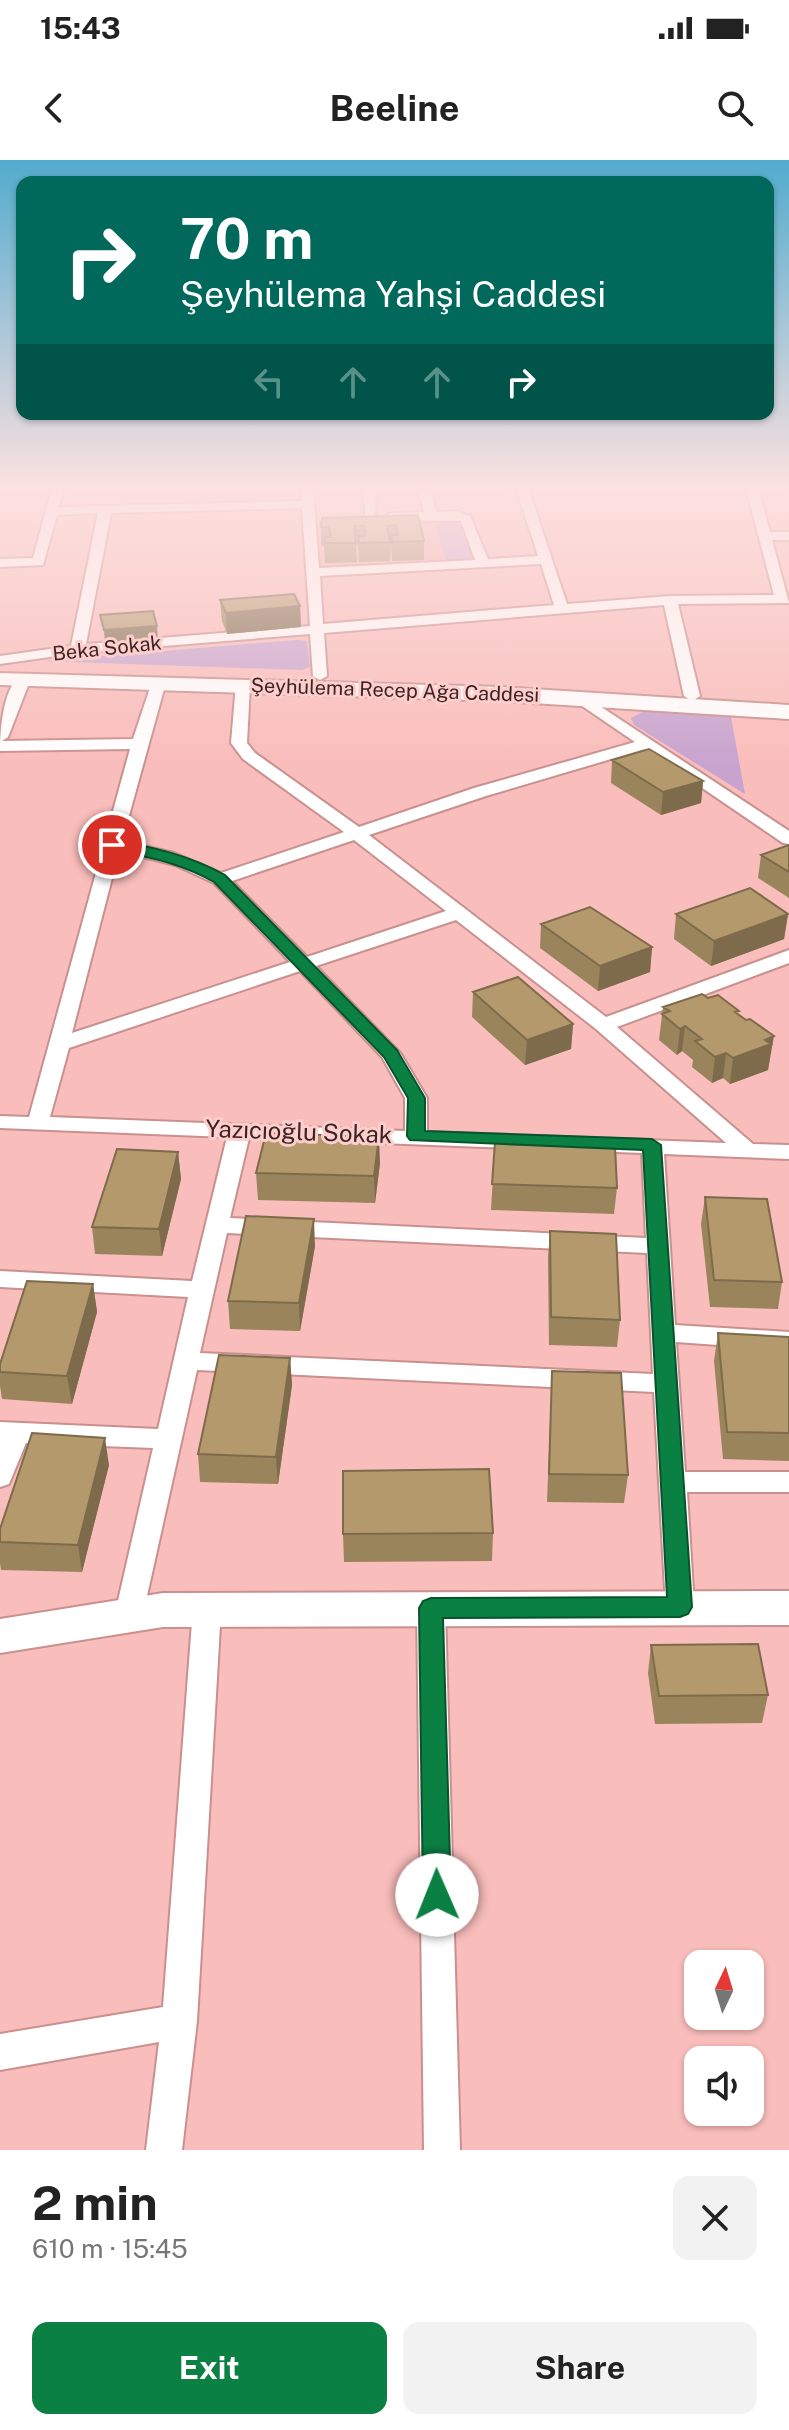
<!DOCTYPE html>
<html lang="en">
<head>
<meta charset="utf-8">
<style>
  body { margin:0; font-family:"Public Sans",sans-serif; background:#f2f2f2; color:#222; height:100vh; display:flex; flex-direction:column; font-size:30px; white-space:nowrap }
  * { box-sizing:border-box; margin:0 }
  p { font-size:26px; color:#767676 }
  .icon { flex:none; width:44px; height:44px; fill:none; stroke:currentColor; stroke-width:2; stroke-linecap:round; stroke-linejoin:round }
  .map { position:relative; height:1990px; overflow:hidden }
  .details { display:flex; flex-direction:column; background:#fff; flex:1 }
  .details>* { flex:none }
  .top-card { position:absolute; left:16px; top:16px; width:758px; height:244px; border-radius:16px; box-shadow:0 2px 6px #0004; background:#00695c; color:#fff; overflow:hidden }
  .needle { width:52px; rotate:4deg }
  .tools { position:absolute; left:684px; top:1790px; display:grid; gap:16px }
  .tools a { display:grid; place-items:center; width:80px; height:80px; border-radius:16px; background:#fff; box-shadow:0 2px 6px #0004; font-size:40px }
  .pin { position:absolute; display:grid; place-items:center; width:68px; height:68px; color:#fff; margin:-34px; border:4px solid #fff; border-radius:50%; box-shadow:0 2px 8px #0007 }
  .me { position:absolute; width:88px; margin:-44px; rotate:359deg; stroke-linejoin:round; filter:drop-shadow(0 0 6px #0008) }
  .turn { display:flex; align-items:center; gap:28px; height:168px; padding:0 32px; font-size:36px }
  .turn .icon { width:104px; height:104px; stroke-width:2.5 }
  .turn b { display:block; font-size:56px; line-height:68px }
  .lanes { display:flex; align-items:center; height:76px; padding:0 32px; background:#0003; justify-content:center; gap:40px; direction:ltr }
  .lanes .off { opacity:.35 }
  .round { display:grid; place-items:center; flex:none; width:84px; height:84px; border-radius:16px; background:#f2f2f2 }
  .overview { display:flex; align-items:center; justify-content:space-between; height:136px; padding:0 32px }
  h1 { font-size:48px; font-weight:700; line-height:60px }
  .cta { display:flex; gap:16px; margin-top:auto; padding:16px 32px }
  .cta a { flex:1; height:92px; border-radius:16px; background:#0b8043; color:#fff; font-size:32px; font-weight:700; line-height:92px; text-align:center }
  .cta a+a { background:#f2f2f2; color:#222 }
  .status { display:flex; justify-content:space-between; align-items:center; height:56px; padding:0 40px; background:#fff; direction:ltr }
  .status svg { height:22px; fill:currentColor }
  header { display:flex; justify-content:space-between; align-items:center; height:104px; padding:0 32px; background:#fff; font-size:36px; font-weight:700 }
  .map>svg:first-child { display:block }
  .built { fill:#f1aeac }
  .green { fill:#c7a3ce }
  .lines { fill:none; stroke-linecap:round; stroke-linejoin:round }
  .street-casing { stroke:#c8908e; stroke-width:4 }
  .secondary-casing { stroke:#c8908e; stroke-width:4 }
  .street { fill:#fff; fill-rule:evenodd }
  .secondary { fill:#fff; fill-rule:evenodd }
  .wall { fill:#9a845c }
  .shaded-wall { fill:#7d6b4b }
  .building { fill:#b3996b; stroke:#7d6b4b; stroke-width:2 }
  .route { fill:#0b8043; stroke:#07532c; stroke-width:2 }
  .labels { text-anchor:middle; dominant-baseline:central; stroke-width:6; stroke-linejoin:round; paint-order:stroke }
  .far-street-label { font-size:20px; fill:#3b2424; stroke:#fececc }
  .street-label { font-size:24px; fill:#3b2424; stroke:#fececc }
</style>
</head>
<body>
<div class="status"><b>15:43</b><svg viewBox="0 0 49 12"><path d="M0 12V9h3v3zM5 12V6h3v6zM10 12V3h3v9zM15 12V0h3v12zM26 1h20v11H26zM47 4h2v5h-2z"/></svg></div>
<header><svg class="icon" aria-label="back" viewBox="0 0 24 24"><path d="M15 5l-7 7 7 7"/></svg>Beeline<svg class="icon" aria-label="search" viewBox="0 0 24 24"><circle cx="10" cy="10" r="6"/><path d="M15 15l6 6"/></svg></header>
<div class="map">
<svg width="789" height="1990" viewBox="0 0 789 1990">
  <rect width="100%" height="100%" fill="#f9bdbb"/>
  <path class="built" d="M 459,360 L 464,378 L 469,378 L 476,401 L 322,407 L 317,362 L 322,361 Z"/>
  <path class="green" d="M 435,360 L 459,360 L 464,378 L 469,378 L 476,401 L 446,402 Z
    M 296,480 L 307,481 L 310,507 L 302,510 L 43,501 Z
    M 646,550 L 731,557 L 745,634 L 634,565 L 631,558 Z"/>
  <g class="lines">
    <defs>
      <path id="street" d="M 52,328 L 64,328 L 59,347 L 302,341 L 301,328 L 313,328 L 319,408 L 475,400 L 461,361 L 387,360 L 385,357 L 391,353 L 424,352 L 418,328 L 430,328 L 436,352 L 457,351 L 470,356 L 488,399 L 538,396 L 516,328 L 528,328 L 567,444 L 670,436 L 774,435 L 746,328 L 758,328 L 770,372 L 789,372 L 789,380 L 772,380 L 789,443 L 678,444 L 700,536 L 692,541 L 684,536 L 664,445 L 324,473 L 327,516 L 320,520 L 313,516 L 310,474 L 78,493 L 0,504 L 0,496 L 71,486 L 98,353 L 57,355 L 43,405 L 0,407 L 0,399 L 33,398 ZM 302,348 L 310,466 L 86,484 L 111,353 ZM 541,404 L 554,445 L 323,464 L 320,416 Z
        M 364,328 L 376,328 L 375,360 L 365,357 Z
        M 24,514 L 31,518 L 8,577 L 2,581 L 133,579 L 152,522 L 159,518 L 164,519 L 166,522 L 122,681 L 174,693 L 221,713 L 344,672 L 243,599 L 231,583 L 236,524 L 243,520 L 250,524 L 247,583 L 255,593 L 359,667 L 474,628 L 635,582 L 575,541 L 575,535 L 580,533 L 789,671 L 789,684 L 783,683 L 645,589 L 486,636 L 369,675 L 606,857 L 789,790 L 789,803 L 617,867 L 753,984 L 789,985 L 789,999 L 664,994 L 675,1165 L 789,1172 L 789,1190 L 676,1182 L 685,1312 L 789,1312 L 789,1332 L 687,1332 L 694,1447 L 690,1455 L 680,1459 L 670,1455 L 666,1447 L 654,1232 L 197,1210 L 143,1454 L 139,1462 L 129,1466 L 119,1462 L 115,1454 L 153,1288 L 26,1283 L 9,1324 L 0,1327 L 0,1262 L 158,1269 L 188,1137 L 0,1127 L 0,1111 L 192,1121 L 227,977 L 0,968 L 0,956 L 29,957 L 130,589 L 0,591 C 0,571 3,522 24,514 ZM 354,680 L 446,751 L 307,797 L 232,721 ZM 119,691 L 175,705 L 214,723 L 290,802 L 72,873 ZM 456,760 L 596,869 L 726,983 L 427,972 L 427,938 L 401,894 L 316,806 ZM 300,811 L 382,897 L 405,938 L 405,971 L 50,957 L 69,888 ZM 249,978 L 642,993 L 646,1078 L 230,1058 ZM 227,1073 L 647,1093 L 653,1214 L 200,1193 Z
        M 431,1436 L 441,1440 L 445,1448 L 460,1990 L 424,1990 L 417,1448 L 421,1440 Z
        M 207,1437 L 217,1441 L 221,1449 L 197,1861 L 182,1990 L 146,1990 L 159,1882 L 0,1910 L 0,1874 L 163,1847 L 193,1449 L 197,1441 Z"/>
      <path id="secondary" d="M 0,513 L 501,527 L 789,545 L 789,559 L 501,541 L 0,525 Z
        M 789,1431 L 789,1465 L 163,1467 L 0,1493 L 0,1459 L 163,1433 Z"/>
    </defs>
    <use href="#street" class="street-casing"/>
    <use href="#secondary" class="secondary-casing"/>
    <use href="#street" class="street"/>
    <use href="#secondary" class="secondary"/>
  </g>
  <path class="wall" d="M 418,355 L 424,381 L 424,400 L 392,401 L 391,384 L 390,401 L 359,402 L 358,385 L 356,385 L 357,402 L 325,403 L 324,386 L 321,386 L 321,367 Z
    M 220,440 L 300,446 L 301,467 L 227,474 L 222,461 Z
    M 612,600 L 703,621 L 701,643 L 661,655 L 611,623 Z
    M 789,685 L 789,738 L 758,718 L 761,695 Z
    M 676,754 L 788,754 L 784,779 L 711,806 L 674,779 Z
    M 541,764 L 652,787 L 650,812 L 598,831 L 540,788 Z
    M 473,832 L 573,864 L 571,889 L 525,905 L 472,857 Z
    M 708,838 L 738,855 L 770,902 L 769,902 L 768,910 L 730,924 L 723,918 L 712,923 L 692,907 L 693,900 L 682,891 L 677,895 L 659,880 L 663,847 Z
    M 495,982 L 617,1028 L 614,1054 L 491,1050 Z
    M 178,992 L 181,1019 L 162,1096 L 95,1094 L 92,1067 Z
    M 380,1003 L 375,1043 L 258,1040 L 256,1013 Z
    M 705,1037 L 782,1122 L 778,1149 L 710,1147 L 701,1064 Z
    M 550,1071 L 620,1160 L 617,1187 L 549,1185 L 548,1097 Z
    M 315,1086 L 300,1171 L 230,1169 L 228,1141 Z
    M 93,1124 L 97,1152 L 72,1244 L 2,1239 L 0,1226 L 0,1204 Z
    M 718,1173 L 789,1177 L 789,1301 L 723,1299 L 714,1201 Z
    M 290,1198 L 292,1225 L 278,1324 L 200,1322 L 198,1294 Z
    M 552,1211 L 628,1315 L 624,1343 L 547,1342 Z
    M 109,1305 L 82,1412 L 1,1410 L 0,1403 L 0,1369 Z
    M 493,1373 L 492,1401 L 344,1402 L 343,1374 Z
    M 651,1485 L 768,1535 L 762,1563 L 655,1564 L 648,1513 Z"/>
  <path class="shaded-wall" d="M 300,446 L 301,467 L 227,474 L 226,453 Z
    M 157,466 L 158,480 L 105,484 L 104,470 Z
    M 703,621 L 701,643 L 661,655 L 663,632 Z
    M 788,754 L 784,779 L 711,806 L 714,781 Z
    M 652,787 L 650,812 L 598,831 L 600,806 Z
    M 573,864 L 571,889 L 525,905 L 527,880 Z
    M 685,866 L 682,891 L 677,895 L 680,869 Z
    M 774,876 L 768,910 L 730,924 L 733,898 L 765,880 Z
    M 726,893 L 723,918 L 712,923 L 715,897 Z
    M 379,977 L 380,1003 L 375,1043 L 374,1016 Z
    M 178,992 L 181,1019 L 162,1096 L 159,1069 Z
    M 314,1059 L 315,1086 L 300,1171 L 299,1143 Z
    M 93,1124 L 97,1152 L 72,1244 L 67,1216 Z
    M 290,1198 L 292,1225 L 278,1324 L 276,1297 Z
    M 105,1278 L 109,1305 L 82,1412 L 78,1385 Z"/>
  <path class="building" d="M 418,355 L 424,381 L 392,382 L 391,375 L 398,375 L 396,365 L 387,366 L 390,382 L 359,383 L 358,376 L 365,376 L 364,366 L 354,366 L 356,383 L 325,383 L 324,377 L 331,377 L 329,367 L 321,367 L 322,358 Z
    M 294,434 L 300,446 L 226,453 L 220,440 Z
    M 153,451 L 157,466 L 104,470 L 100,455 Z
    M 649,589 L 703,621 L 663,632 L 612,600 Z
    M 789,685 L 789,712 L 761,695 Z
    M 750,728 L 788,754 L 714,781 L 676,754 Z
    M 590,747 L 652,787 L 600,806 L 541,764 Z
    M 518,817 L 573,864 L 527,880 L 473,832 Z
    M 702,834 L 708,838 L 718,835 L 739,851 L 735,852 L 746,860 L 750,859 L 774,876 L 765,880 L 771,884 L 733,898 L 726,893 L 715,897 L 695,881 L 702,879 L 685,866 L 680,869 L 662,854 L 670,851 L 663,847 Z
    M 266,973 L 379,977 L 374,1016 L 256,1013 Z
    M 495,982 L 615,986 L 617,1028 L 492,1024 Z
    M 117,989 L 178,992 L 159,1069 L 92,1067 Z
    M 705,1037 L 767,1039 L 782,1122 L 714,1120 Z
    M 246,1056 L 314,1059 L 299,1143 L 228,1141 Z
    M 550,1071 L 616,1074 L 620,1160 L 551,1157 Z
    M 27,1121 L 93,1124 L 67,1216 L 0,1212 L 0,1204 Z
    M 718,1173 L 789,1177 L 789,1273 L 727,1272 Z
    M 219,1195 L 290,1198 L 276,1297 L 198,1294 Z
    M 552,1211 L 621,1213 L 628,1315 L 549,1314 Z
    M 32,1273 L 105,1278 L 78,1385 L 0,1382 L 0,1369 Z
    M 489,1309 L 493,1373 L 343,1374 L 343,1311 Z
    M 758,1484 L 768,1535 L 659,1536 L 651,1485 Z"/>
  <linearGradient id="sky" x2="0" y2="1"><stop stop-color="#52abce"/><stop offset="0.54" stop-color="#fce1e0"/><stop offset="1" stop-color="#fce1e0" stop-opacity="0"/></linearGradient>
  <rect width="789" height="607" fill="url(#sky)"/>
  <path class="route" d="M 112,680 C 153,687 189,695 225,715 L 397,890 L 425,938 L 425,971 L 652,979 L 661,985 L 692,1447 L 688,1454 L 680,1457 L 443,1458 L 451,1735 L 447,1744 L 437,1748 L 428,1744 L 423,1735 L 419,1448 L 423,1441 L 431,1438 L 667,1437 L 643,990 L 410,980 L 407,976 L 408,938 L 384,897 L 214,722 C 179,702 146,697 107,688 L 105,685 Z"/>
  <g class="labels">
    <g class="far-street-label">
      <text transform="translate(107 488) rotate(-6)">Beka Sokak</text>
      <text transform="translate(395 530) rotate(2)">Şeyhülema Recep Ağa Caddesi</text>
    </g>
    <g class="street-label">
      <text transform="translate(299 971) rotate(2)">Yazıcıoğlu Sokak</text>
    </g>
  </g>
</svg>
<div class="tools">
<a><svg class="needle" viewBox="-14 -14 28 28"><path d="M0-13l5 13h-10z" fill="#e53935"/><path d="M0 13l5-13h-10z" fill="#767676"/></svg></a>
<a><svg class="icon" aria-label="sound" viewBox="0 0 24 24"><path d="M4 9h4l5-4v14l-5-4H4zM17 9q2 3 0 6"/></svg></a>
</div>
<div class="pin" style="left:112px;top:685px;background:#d93025"><svg class="icon" aria-label="arrive" viewBox="0 0 24 24"><path d="M6 21V4h12l-3 4 3 4H6"/></svg></div>
<svg class="me" style="left:437px;top:1735px" viewBox="-20 -20 40 40"><circle r="19" fill="#fff"/><path d="M0-13L10 11 0 6-10 11z" fill="#0b8043"/></svg>
<div class="top-card">
<div class="turn"><svg class="icon" aria-label="right" viewBox="0 0 24 24"><path d="M7 20v-9h11M14 6l5 5-5 5"/></svg><div><b>70 m</b>Şeyhülema Yahşi Caddesi</div></div>
<div class="lanes"><svg class="icon off" aria-label="left" viewBox="0 0 24 24"><path d="M17 20v-9H6M10 6l-5 5 5 5"/></svg><svg class="icon off" aria-label="ahead" viewBox="0 0 24 24"><path d="M12 20V5M6 11l6-6 6 6"/></svg><svg class="icon off" aria-label="ahead" viewBox="0 0 24 24"><path d="M12 20V5M6 11l6-6 6 6"/></svg><svg class="icon" aria-label="right" viewBox="0 0 24 24"><path d="M7 20v-9h11M14 6l5 5-5 5"/></svg></div>
</div>
</div>
<section class="details">
<div class="overview"><div><h1>2 min</h1><p>610 m · 15:45</p></div><a class="round"><svg class="icon" aria-label="close" viewBox="0 0 24 24"><path d="M6 6l12 12M18 6L6 18"/></svg></a></div>
<div class="cta"><a>Exit</a><a>Share</a></div>
</section>
</body>
</html>
